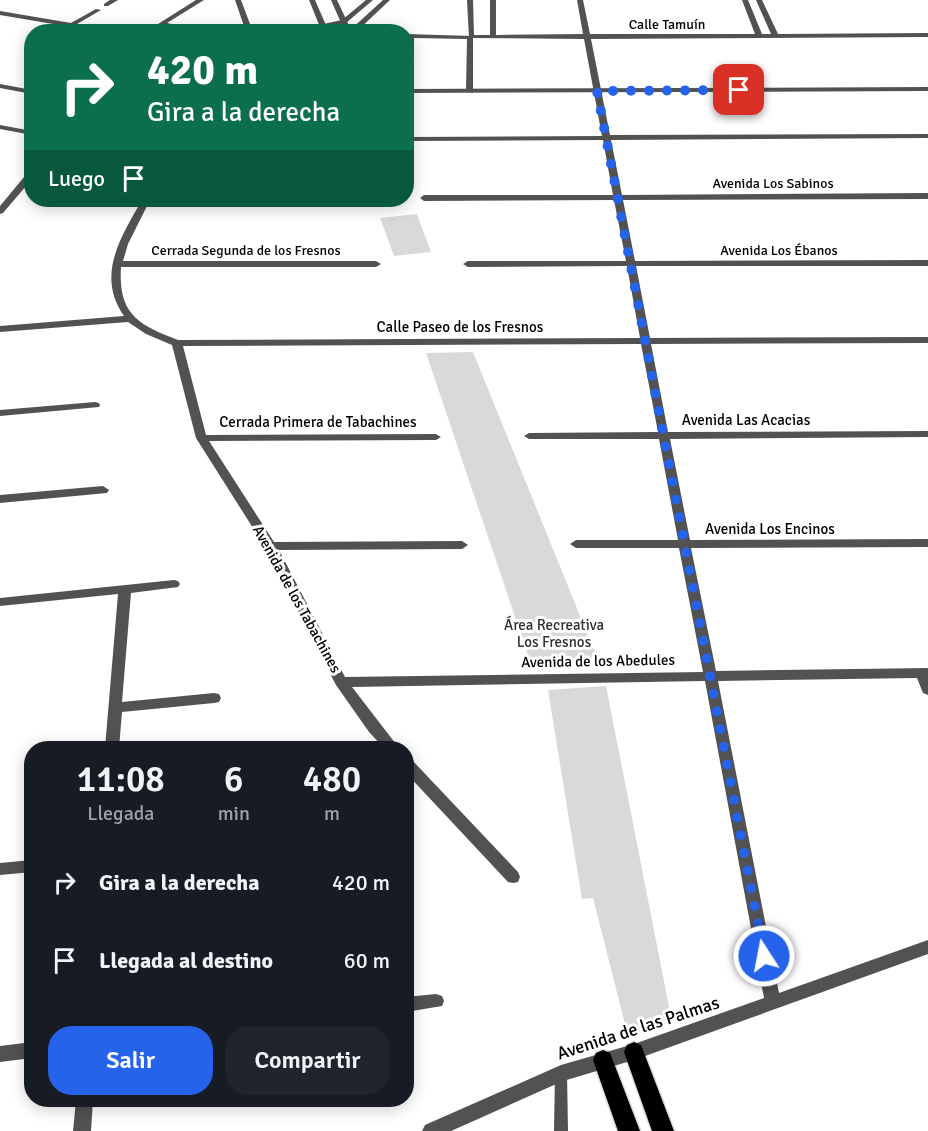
<!DOCTYPE html>
<html lang="es">
<head>
<meta charset="utf-8">
<style>
  body { margin:0; font-family:Signika,sans-serif; background:#20242c; color:#f1f3f6; height:100vh; display:flex; flex-direction:column; font-size:22px; white-space:nowrap }
  * { box-sizing:border-box; margin:0 }
  p { font-size:20px; color:#9ea1a6 }
  .icon { flex:none; width:33px; height:33px; fill:none; stroke:currentColor; stroke-width:2; stroke-linecap:round; stroke-linejoin:round }
  .map { position:relative; flex:1; overflow:hidden }
  .side { position:absolute; left:24px; top:741px; width:390px; height:366px; display:flex; flex-direction:column; background:#171b24; border-radius:24px; box-shadow:0 3px 15px #0003 }
  .side>* { flex:none }
  .top-card { position:absolute; left:24px; top:24px; width:390px; height:183px; border-radius:24px; box-shadow:0 3px 15px #0003; background:#0b6e4f; color:#fff; overflow:hidden }
  .pin { position:absolute; display:grid; place-items:center; width:51px; height:51px; color:#fff; margin:-26px; border-radius:12px; box-shadow:0 3px 9px #0006 }
  .me { position:absolute; width:66px; margin:-33px; rotate:349deg; stroke-linejoin:round; filter:drop-shadow(0 0 4px #0008) }
  .turn { display:flex; align-items:center; gap:21px; height:126px; padding:0 24px; font-size:27px }
  .turn .icon { width:78px; height:78px; stroke-width:2.5 }
  .turn b { display:block; font-size:42px; line-height:51px }
  .then { display:flex; align-items:center; height:57px; padding:0 24px; background:#0003; gap:12px; font-size:22px }
  .eta { display:flex; justify-content:space-evenly; align-items:center; height:102px; text-align:center }
  .eta b { font-size:36px; font-weight:600; line-height:42px }
  .button { display:flex; gap:12px; margin-top:auto; padding:12px 24px }
  .button a { flex:1; height:69px; border-radius:24px; background:#2563eb; color:#fff; font-size:24px; font-weight:600; line-height:69px; text-align:center }
  .button a+a { background:#20242c; color:#f1f3f6 }
  ul { padding:0; list-style:none }
  li { display:flex; align-items:center; gap:18px; height:78px; padding:0 24px }
  li div { flex:1 }
  li b { display:block; font-size:22px }
  li em { font-style:normal }
  .map>svg:first-child { display:block }
  .green { fill:#d9d9d9 }
  .lines { fill:none; stroke-linecap:round; stroke-linejoin:round }
  .primary-casing { stroke:#dbdbdb; stroke-width:3 }
  .service { fill:#525252; fill-rule:evenodd }
  .pedestrian { fill:#525252; fill-rule:evenodd }
  .minor { fill:#525252; fill-rule:evenodd }
  .tertiary { fill:#525252; fill-rule:evenodd }
  .primary { fill:#000; fill-rule:evenodd }
  .route { stroke:#2563eb; stroke-width:10; stroke-dasharray:0 18 }
  .labels { text-anchor:middle; dominant-baseline:central; stroke-width:6; stroke-linejoin:round; paint-order:stroke }
  .far-street-label { font-size:14px; fill:#000; stroke:#fff }
  .street-label { font-size:15px; fill:#000; stroke:#fff }
  .park-label { font-size:15px; fill:#303030; stroke:#fff }
  .near-street-label { font-size:18px; fill:#000; stroke:#fff }
</style>
</head>
<body>
<div class="map">
<svg width="928" height="1131" viewBox="0 0 928 1131">
  <rect width="100%" height="100%" fill="#fff"/>
  <path class="green" d="M 417,214 L 431,252 L 394,256 L 380,218 Z
    M 473,352 L 600,665 L 532,667 L 426,353 Z
    M 606,686 L 672,1022 L 628,1036 L 593,898 L 582,899 L 548,690 Z"/>
  <g class="lines">
    <defs>
      <path id="primary" d="M 634,1042 L 641,1045 L 674,1131 L 652,1131 L 624,1052 L 627,1045 Z
        M 603,1050 L 610,1053 L 640,1131 L 618,1131 L 593,1060 L 596,1053 Z"/>
    </defs>
    <use href="#primary" class="primary-casing"/>
    <path class="service" d="M 561,1067 L 565,1069 L 567,1073 L 568,1131 L 554,1131 L 555,1073 L 557,1069 Z"/>
    <path class="pedestrian" d="M 406,34 L 473,36 L 473,93 L 466,91 L 467,39 L 414,38 L 414,91 L 407,93 Z"/>
    <path class="minor" d="M 110,0 L 118,0 L 108,6 L 104,6 L 104,4 Z
      M 196,0 L 204,0 L 167,23 L 210,32 L 192,32 L 158,24 Z
      M 235,0 L 241,0 L 253,32 L 246,32 Z
      M 366,0 L 373,0 L 346,23 L 322,27 L 319,25 L 342,20 Z
      M 383,0 L 390,0 L 356,32 L 348,32 Z
      M 467,0 L 473,0 L 474,35 L 490,35 L 490,0 L 496,0 L 496,35 L 583,34 L 577,0 L 583,0 L 590,34 L 755,34 L 742,0 L 748,0 L 762,34 L 771,34 L 756,0 L 762,0 L 778,34 L 928,33 L 928,37 L 591,39 L 610,135 L 928,134 L 928,138 L 611,140 L 622,195 L 928,193 L 928,199 L 623,200 L 635,261 L 928,260 L 928,266 L 636,266 L 650,338 L 928,337 L 928,343 L 651,344 L 668,432 L 928,431 L 928,437 L 670,439 L 690,540 L 928,539 L 928,547 L 691,548 L 716,671 L 928,668 L 928,695 L 923,693 L 917,678 L 718,681 L 779,993 L 928,940 L 928,954 L 634,1060 L 563,1081 L 451,1131 L 422,1131 L 425,1125 L 561,1065 L 634,1044 L 764,998 L 705,681 L 352,687 L 399,748 L 384,748 L 369,732 L 336,685 L 265,547 L 196,438 L 172,345 L 146,334 L 128,322 L 0,332 L 0,326 L 124,316 C 96,276 120,238 142,200 L 150,200 L 128,244 L 123,261 L 376,261 L 381,264 L 376,267 L 121,267 C 118,314 138,325 178,340 L 640,338 L 627,266 L 468,267 L 463,264 L 468,261 L 626,261 L 614,200 L 424,201 L 420,198 L 424,195 L 613,195 L 603,140 L 406,141 L 406,137 L 602,136 L 584,39 L 469,38 ZM 641,344 L 658,432 L 529,433 L 524,436 L 529,439 L 659,439 L 678,540 L 576,540 L 570,544 L 576,548 L 679,548 L 703,672 L 345,677 L 279,550 L 462,549 L 468,545 L 462,541 L 274,542 L 209,441 L 436,440 L 441,437 L 436,434 L 206,435 L 183,346 Z
      M 96,9 L 101,10 L 65,31 L 62,29 L 65,26 L 0,15 L 0,11 L 71,23 Z
      M 0,84 L 32,90 L 32,94 L 0,88 Z
      M 0,125 L 32,131 L 32,135 L 0,129 Z
      M 29,171 L 32,171 L 32,179 L 3,213 L 0,214 L 0,206 Z
      M 95,402 L 99,403 L 100,405 L 99,407 L 0,416 L 0,410 Z
      M 103,486 L 109,490 L 107,493 L 0,503 L 0,495 Z
      M 174,580 L 178,581 L 180,584 L 178,587 L 131,593 L 122,702 L 214,693 L 219,694 L 221,698 L 219,702 L 214,703 L 122,712 L 119,748 L 105,748 L 118,594 L 0,606 L 0,598 Z
      M 406,758 L 411,759 L 518,872 L 520,877 L 518,882 L 513,883 L 508,882 L 406,773 Z
      M 32,860 L 32,872 L 0,875 L 0,863 Z
      M 436,994 L 442,996 L 444,1001 L 442,1006 L 406,1012 L 406,997 Z
      M 32,1042 L 32,1058 L 0,1062 L 0,1046 Z
      M 76,1100 L 93,1100 L 91,1131 L 73,1131 Z"/>
    <path class="tertiary" d="M 309,0 L 315,0 L 329,32 L 322,32 Z
      M 331,0 L 337,0 L 352,32 L 345,32 Z
      M 928,87 L 928,91 L 406,93 L 406,89 Z"/>
    <use href="#primary" class="primary"/>
  </g>
  <g class="lines">
    <path class="route" d="M 739,90 L 597,91 L 764,956"/>
  </g>
  <g class="labels">
    <g class="far-street-label">
      <text x="667" y="24">Calle Tamuín</text>
      <text x="773" y="183">Avenida Los Sabinos</text>
      <text x="246" y="250">Cerrada Segunda de los Fresnos</text>
      <text x="779" y="250">Avenida Los Ébanos</text>
    </g>
    <g class="street-label">
      <text x="460" y="327">Calle Paseo de los Fresnos</text>
      <text x="746" y="420">Avenida Las Acacias</text>
      <text x="318" y="422">Cerrada Primera de Tabachines</text>
      <text x="770" y="529">Avenida Los Encinos</text>
      <text transform="translate(297 599) rotate(61)">Avenida de los Tabachines</text>
      <text transform="translate(598 661) rotate(-1)">Avenida de los Abedules</text>
    </g>
    <g class="park-label">
      <text x="554" y="625">Área Recreativa<tspan x="554" dy="17">Los Fresnos</tspan></text>
    </g>
    <g class="near-street-label">
      <text transform="translate(638 1028) rotate(-18)">Avenida de las Palmas</text>
    </g>
  </g>
</svg>
<div class="pin" style="left:739px;top:90px;background:#d93025"><svg class="icon" aria-label="arrive" viewBox="0 0 24 24"><path d="M6 21V4h12l-3 4 3 4H6"/></svg></div>
<svg class="me" style="left:764px;top:956px" viewBox="-20 -20 40 40"><circle r="17" fill="#2563eb" stroke="#fff" stroke-width="3"/><path d="M0-11L8 9 0 5-8 9z" fill="#fff"/></svg>
<div class="top-card">
<div class="turn"><svg class="icon" aria-label="right" viewBox="0 0 24 24"><path d="M7 20v-9h11M14 6l5 5-5 5"/></svg><div><b>420 m</b>Gira a la derecha</div></div>
<div class="then">Luego<svg class="icon" aria-label="arrive" viewBox="0 0 24 24"><path d="M6 21V4h12l-3 4 3 4H6"/></svg></div>
</div>
<section class="side">
<div class="eta">
<div><b>11:08</b><p>Llegada</p></div>
<div><b>6</b><p>min</p></div>
<div><b>480</b><p>m</p></div>
</div>
<ul>
<li><svg class="icon" aria-label="right" viewBox="0 0 24 24"><path d="M7 20v-9h11M14 6l5 5-5 5"/></svg><div><b>Gira a la derecha</b></div><em>420 m</em></li>
<li><svg class="icon" aria-label="arrive" viewBox="0 0 24 24"><path d="M6 21V4h12l-3 4 3 4H6"/></svg><div><b>Llegada al destino</b></div><em>60 m</em></li>
</ul>
<div class="button"><a>Salir</a><a>Compartir</a></div>
</section>
</div>
</body>
</html>
